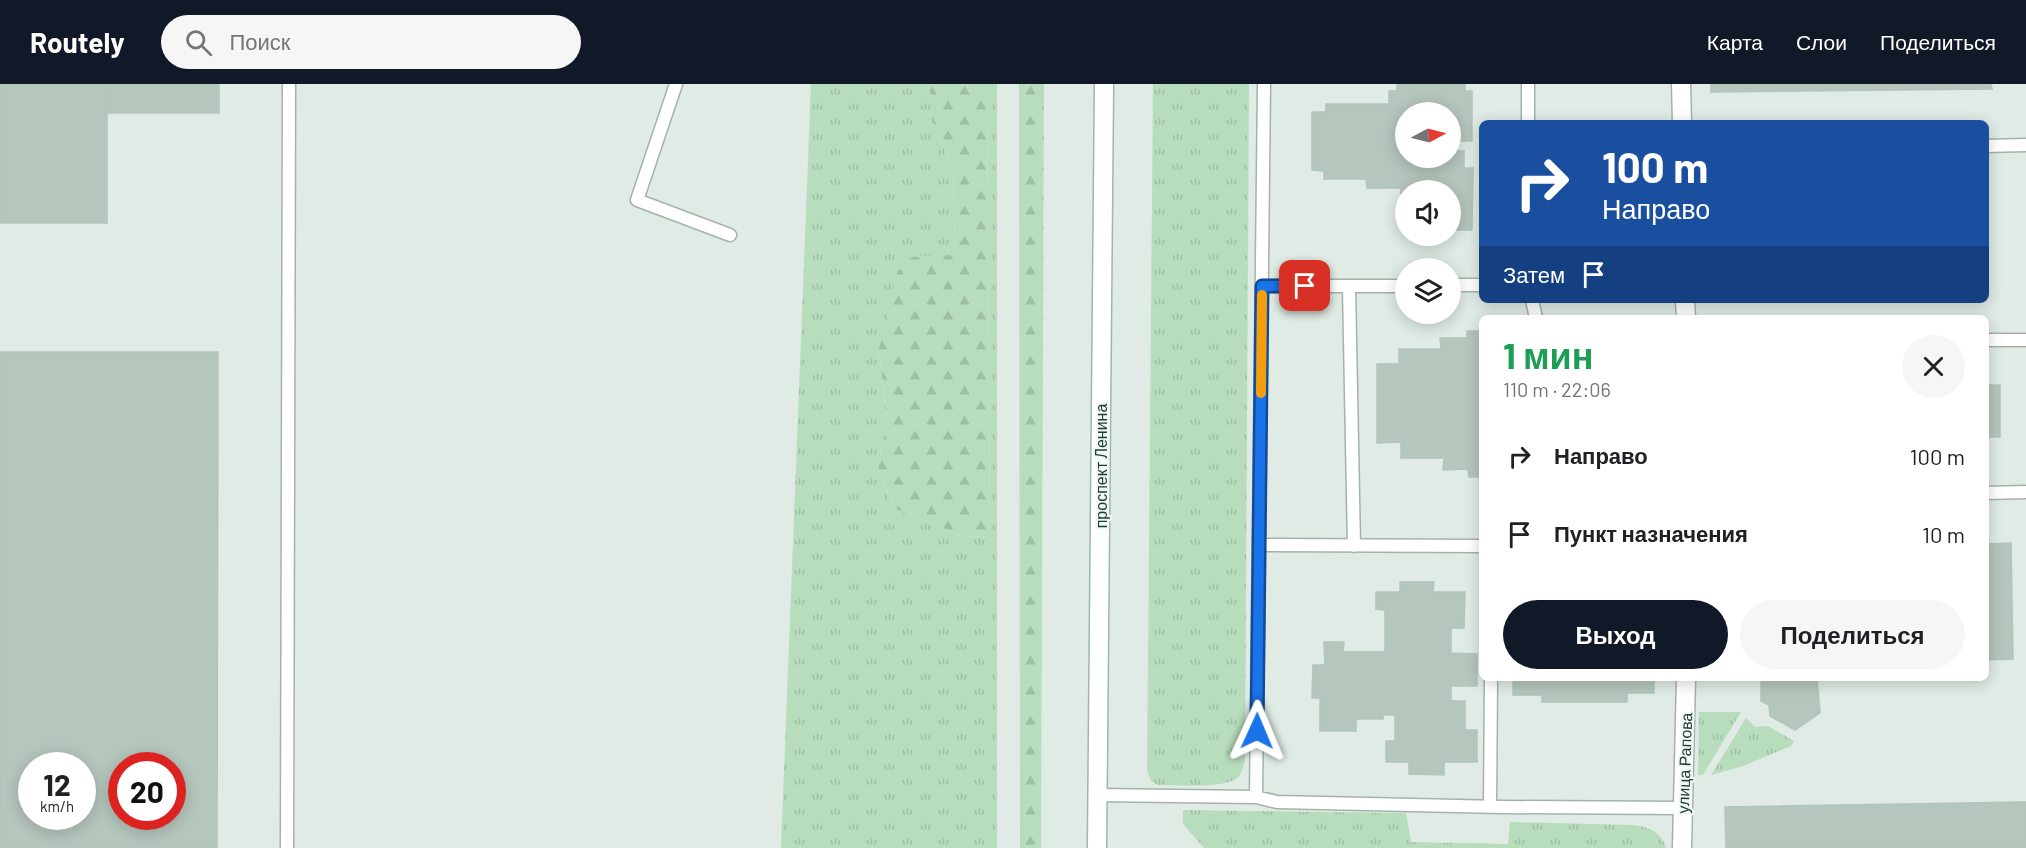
<!DOCTYPE html>
<html lang="ru">
<head>
<meta charset="utf-8">
<style>
  body { margin:0; font-family:Barlow,sans-serif; background:#f6f6f6; color:#202124; height:100vh; display:flex; flex-direction:column; font-size:22px; white-space:nowrap }
  * { box-sizing:border-box; margin:0 }
  p { font-size:20px; color:#757577 }
  .icon { flex:none; width:33px; height:33px; fill:none; stroke:currentColor; stroke-width:2; stroke-linecap:round; stroke-linejoin:round }
  .map { position:relative; flex:1; overflow:hidden }
  .panel { position:absolute; left:1479px; top:231px; width:510px; height:366px; display:flex; flex-direction:column; background:#fff; border-radius:9px; box-shadow:0 3px 15px #0003 }
  .panel>* { flex:none }
  .top-card { position:absolute; left:1479px; top:36px; width:510px; height:183px; border-radius:9px; box-shadow:0 3px 15px #0003; background:#1a4fa0; color:#fff; overflow:hidden }
  .needle { width:39px; rotate:83deg }
  .controls { position:absolute; left:1395px; top:18px; display:grid; gap:12px }
  .controls a { display:grid; place-items:center; width:66px; height:66px; border-radius:50%; background:#fff; box-shadow:0 3px 15px #0003; font-size:30px }
  .speed { position:absolute; left:18px; top:668px; display:flex; gap:12px; font-size:30px; font-weight:700; text-align:center }
  .speed>* { display:grid; place-content:center; width:78px; height:78px; border-radius:50%; background:#fff; box-shadow:0 3px 15px #0003; line-height:1 }
  .speed small { font-size:15px; font-weight:400 }
  .speed .limit { border:9px solid #d22; background:#fff; color:#111 }
  .pin { position:absolute; display:grid; place-items:center; width:51px; height:51px; color:#fff; margin:-26px; border-radius:12px; box-shadow:0 3px 9px #0006 }
  .me { position:absolute; width:66px; margin:-33px; rotate:1deg; stroke-linejoin:round; filter:drop-shadow(0 0 4px #0008) }
  .turn { display:flex; align-items:center; gap:21px; height:126px; padding:0 24px; font-size:27px }
  .turn .icon { width:78px; height:78px; stroke-width:2.5 }
  .turn b { display:block; font-size:42px; line-height:51px }
  .then { display:flex; align-items:center; height:57px; padding:0 24px; background:#0003; gap:12px; font-size:22px }
  .round { display:grid; place-items:center; flex:none; width:63px; height:63px; border-radius:32px; background:#f6f6f6 }
  .head { display:flex; align-items:center; justify-content:space-between; height:102px; padding:0 24px }
  h1 { font-size:36px; font-weight:700; line-height:45px; color:#1e9e55 }
  .action { display:flex; gap:12px; margin-top:auto; padding:12px 24px }
  .action a { flex:1; height:69px; border-radius:36px; background:#111827; color:#fff; font-size:24px; font-weight:700; line-height:69px; text-align:center }
  .action a+a { background:#f6f6f6; color:#202124 }
  ul { padding:0; list-style:none }
  li { display:flex; align-items:center; gap:18px; height:78px; padding:0 24px }
  li div { flex:1 }
  li b { display:block; font-size:22px }
  li em { font-style:normal }
  header { display:flex; align-items:center; gap:36px; box-sizing:border-box; height:84px; padding:0 30px; background:#111827; color:#fff }
  header strong { font-size:28px }
  nav { display:flex; gap:33px; margin-inline-start:auto; font-size:21px }
  .search { width:420px; height:54px; background:#f6f6f6; display:flex; align-items:center; gap:15px; box-sizing:border-box; padding:0 21px; border-radius:33px; color:#757577; font-size:22px }
  .map>svg:first-child { display:block }
  .grass { fill:url(#grass-tufts) }
  .forest { fill:url(#forest-firs) }
  .building { fill:#b5c6bd; stroke:#b2c5bb; stroke-width:1.5; fill-rule:evenodd }
  .lines { fill:none; stroke-linecap:round; stroke-linejoin:round }
  .service-casing { stroke:#a3b3ab; stroke-width:15 }
  .minor-casing { stroke:#a3b3ab; stroke-width:21 }
  .secondary-casing { stroke:#9eb7ab; stroke-width:21 }
  .service { stroke:#fff; stroke-width:12 }
  .minor { stroke:#fff; stroke-width:18 }
  .secondary { stroke:#fff; stroke-width:18 }
  .route-casing { stroke:#114b97; stroke-width:15 }
  .route { stroke:#1a73e8; stroke-width:10 }
  .slow { stroke:#f59e0b; stroke-width:10 }
  .labels { text-anchor:middle; dominant-baseline:central; stroke-width:4.5; stroke-linejoin:round; paint-order:stroke }
  .street-label { font-size:16px; fill:#203c31; stroke:#f0f8f3 }
</style>
</head>
<body>
<header>
<strong>Routely</strong>
<div class="search"><svg class="icon" aria-label="search" viewBox="0 0 24 24"><circle cx="10" cy="10" r="6"/><path d="M15 15l6 6"/></svg>Поиск</div>
<nav><a>Карта</a><a>Слои</a><a>Поделиться</a></nav>
</header>
<div class="map">
<svg width="2026" height="764" viewBox="0 0 2026 764">
  <defs>
    <pattern id="grass-tufts" width="24" height="20" patternUnits="userSpaceOnUse" patternTransform="scale(1.5)"><rect width="24" height="20" fill="#b8ddbd"/><path d="M3 7l-1-3M5 7V3M7 7l1-3M15 17l-1-3M17 17v-4M19 17l1-3" fill="none" stroke="#9ebfa3"/></pattern>
    <pattern id="forest-firs" width="22" height="20" patternUnits="userSpaceOnUse" patternTransform="scale(1.5)"><rect width="22" height="20" fill="#b8ddbd"/><path d="M5 1l3.5 6h-7zM16 11l3.5 6h-7z" fill="#9ebfa3"/></pattern>
  </defs>
  <rect width="100%" height="100%" fill="#e0ebe5"/>
  <path class="grass" d="M 811,0 L 933,0 L 930,6 L 932,37 L 953,85 L 955,172 L 912,173 L 879,264 L 887,339 L 878,382 L 893,424 L 965,453 L 990,452 L 987,0 L 997,0 L 997,764 L 781,764 Z
    M 1153,0 L 1249,0 L 1245,676 C 1243,683 1242,692 1234,696 C 1220,704 1176,701 1158,701 L 1151,697 L 1147,687 Z
    M 1699,628 L 1741,628 L 1703,691 L 1698,691 Z
    M 1746,634 L 1755,643 L 1768,642 L 1794,657 L 1791,662 L 1743,682 L 1711,691 Z
    M 1183,726 L 1406,729 L 1411,758 L 1508,760 L 1510,738 L 1634,741 C 1648,743 1662,748 1666,764 L 1204,764 L 1183,740 Z"/>
  <path class="forest" d="M 933,0 L 987,0 L 990,452 L 965,453 L 893,424 L 878,382 L 887,339 L 879,264 L 897,188 L 912,173 L 955,171 L 953,85 L 932,37 L 930,6 Z
    M 1019,0 L 1044,0 L 1041,764 L 1020,764 Z"/>
  <path class="building" d="M 0,0 L 107,0 L 107,139 L 0,139 Z
    M 107,0 L 219,0 L 219,29 L 107,29 Z
    M 1397,0 L 1465,0 L 1465,7 L 1472,7 L 1472,57 L 1458,57 L 1457,67 L 1464,67 L 1464,84 L 1473,84 L 1472,146 L 1450,146 L 1450,106 L 1406,106 L 1406,146 L 1401,146 L 1401,104 L 1367,104 L 1366,95 L 1324,95 L 1324,87 L 1312,86 L 1312,28 L 1326,28 L 1326,20 L 1389,20 L 1389,7 L 1397,7 ZM 1406,28 L 1450,28 L 1450,74 L 1406,74 Z
    M 1711,0 L 1991,0 L 1992,5 L 1711,8 Z
    M 1467,247 L 1482,247 L 1482,393 L 1469,393 L 1468,385 L 1443,386 L 1444,374 L 1401,374 L 1401,358 L 1377,359 L 1377,280 L 1399,280 L 1399,265 L 1441,265 L 1440,254 L 1467,254 Z
    M 0,268 L 218,268 L 217,764 L 0,764 ZM 32,681 L 82,681 L 82,732 L 32,732 ZM 122,681 L 172,681 L 172,732 L 122,732 Z
    M 1986,301 L 2000,301 L 2000,353 L 1986,353 Z
    M 2011,459 L 2013,575 L 1986,576 L 1986,460 Z
    M 1400,498 L 1434,498 L 1433,508 L 1465,508 L 1464,544 L 1451,544 L 1451,569 L 1477,570 L 1477,602 L 1451,602 L 1451,617 L 1465,617 L 1465,646 L 1477,646 L 1477,678 L 1444,678 L 1444,691 L 1409,690 L 1409,678 L 1386,678 L 1386,657 L 1395,657 L 1395,631 L 1383,631 L 1383,635 L 1356,635 L 1356,647 L 1320,647 L 1320,614 L 1312,614 L 1313,581 L 1325,581 L 1324,558 L 1344,558 L 1343,568 L 1385,568 L 1385,526 L 1376,525 L 1376,508 L 1400,508 Z
    M 1513,594 L 1654,594 L 1654,609 L 1627,609 L 1627,618 L 1542,618 L 1542,611 L 1513,611 Z
    M 1761,594 L 1817,594 L 1820,629 L 1795,646 L 1770,632 L 1769,621 L 1761,617 Z
    M 2026,718 L 2026,764 L 1726,764 L 1725,723 Z"/>
  <g class="lines">
    <defs>
      <path id="service" d="M 676,0 L 637,116 L 730,151
        M 1528,0 L 1528,39
        M 1986,62 L 2026,61
        M 1450,201 L 1482,201
        M 1262,202 L 1406,202
        M 1349,203 L 1354,462
        M 1532,216 L 1536,234
        M 1986,256 L 2026,256
        M 1986,409 L 2026,408
        M 1259,461 L 1482,462
        M 1097,711 L 1256,713 L 1277,718 L 1502,723 L 1681,724
        M 1256,713 L 1264,0
        M 1490,723 L 1491,594
        M 287,764 L 289,0"/>
      <path id="minor" d="M 1681,0 L 1682,39
        M 1685,216 L 1686,234
        M 1682,764 L 1686,594"/>
      <path id="secondary" d="M 1097,764 L 1104,0"/>
    </defs>
    <use href="#service" class="service-casing"/>
    <use href="#minor" class="minor-casing"/>
    <use href="#secondary" class="secondary-casing"/>
    <use href="#service" class="service"/>
    <use href="#minor" class="minor"/>
    <use href="#secondary" class="secondary"/>
  </g>
  <g class="lines">
    <defs>
      <path id="route" d="M 1257,647 L 1262,202 L 1305,202"/>
    </defs>
    <use href="#route" class="route-casing"/>
    <use href="#route" class="route"/>
    <path class="slow" d="M 1261,309 L 1262,211"/>
  </g>
  <g class="labels">
    <g class="street-label">
      <text transform="translate(1100 382) rotate(-90)">проспект Ленина</text>
      <text transform="translate(1684 679) rotate(-88)">улица Рапова</text>
    </g>
  </g>
</svg>
<div class="controls">
<a><svg class="needle" viewBox="-14 -14 28 28"><path d="M0-13l5 13h-10z" fill="#e53935"/><path d="M0 13l5-13h-10z" fill="#757577"/></svg></a>
<a><svg class="icon" aria-label="sound" viewBox="0 0 24 24"><path d="M4 9h4l5-4v14l-5-4H4zM17 9q2 3 0 6"/></svg></a>
<a><svg class="icon" aria-label="layers" viewBox="0 0 24 24"><path d="M12 4l9 5-9 5-9-5zM3 14l9 5 9-5"/></svg></a>
</div>
<div class="speed"><div>12<small>km/h</small></div><div class="limit">20</div></div>
<div class="pin" style="left:1305px;top:202px;background:#d93025"><svg class="icon" aria-label="arrive" viewBox="0 0 24 24"><path d="M6 21V4h12l-3 4 3 4H6"/></svg></div>
<svg class="me" style="left:1257px;top:647px" viewBox="-20 -20 40 40"><path d="M0-17L14 15 0 8-14 15z" fill="#1a73e8" stroke="#fff" stroke-width="4"/></svg>
<div class="top-card">
<div class="turn"><svg class="icon" aria-label="right" viewBox="0 0 24 24"><path d="M7 20v-9h11M14 6l5 5-5 5"/></svg><div><b>100 m</b>Направо</div></div>
<div class="then">Затем<svg class="icon" aria-label="arrive" viewBox="0 0 24 24"><path d="M6 21V4h12l-3 4 3 4H6"/></svg></div>
</div>
<section class="panel">
<div class="head"><div><h1>1 мин</h1><p>110 m · 22:06</p></div><a class="round"><svg class="icon" aria-label="close" viewBox="0 0 24 24"><path d="M6 6l12 12M18 6L6 18"/></svg></a></div>
<ul>
<li><svg class="icon" aria-label="right" viewBox="0 0 24 24"><path d="M7 20v-9h11M14 6l5 5-5 5"/></svg><div><b>Направо</b></div><em>100 m</em></li>
<li><svg class="icon" aria-label="arrive" viewBox="0 0 24 24"><path d="M6 21V4h12l-3 4 3 4H6"/></svg><div><b>Пункт назначения</b></div><em>10 m</em></li>
</ul>
<div class="action"><a>Выход</a><a>Поделиться</a></div>
</section>
</div>
</body>
</html>
